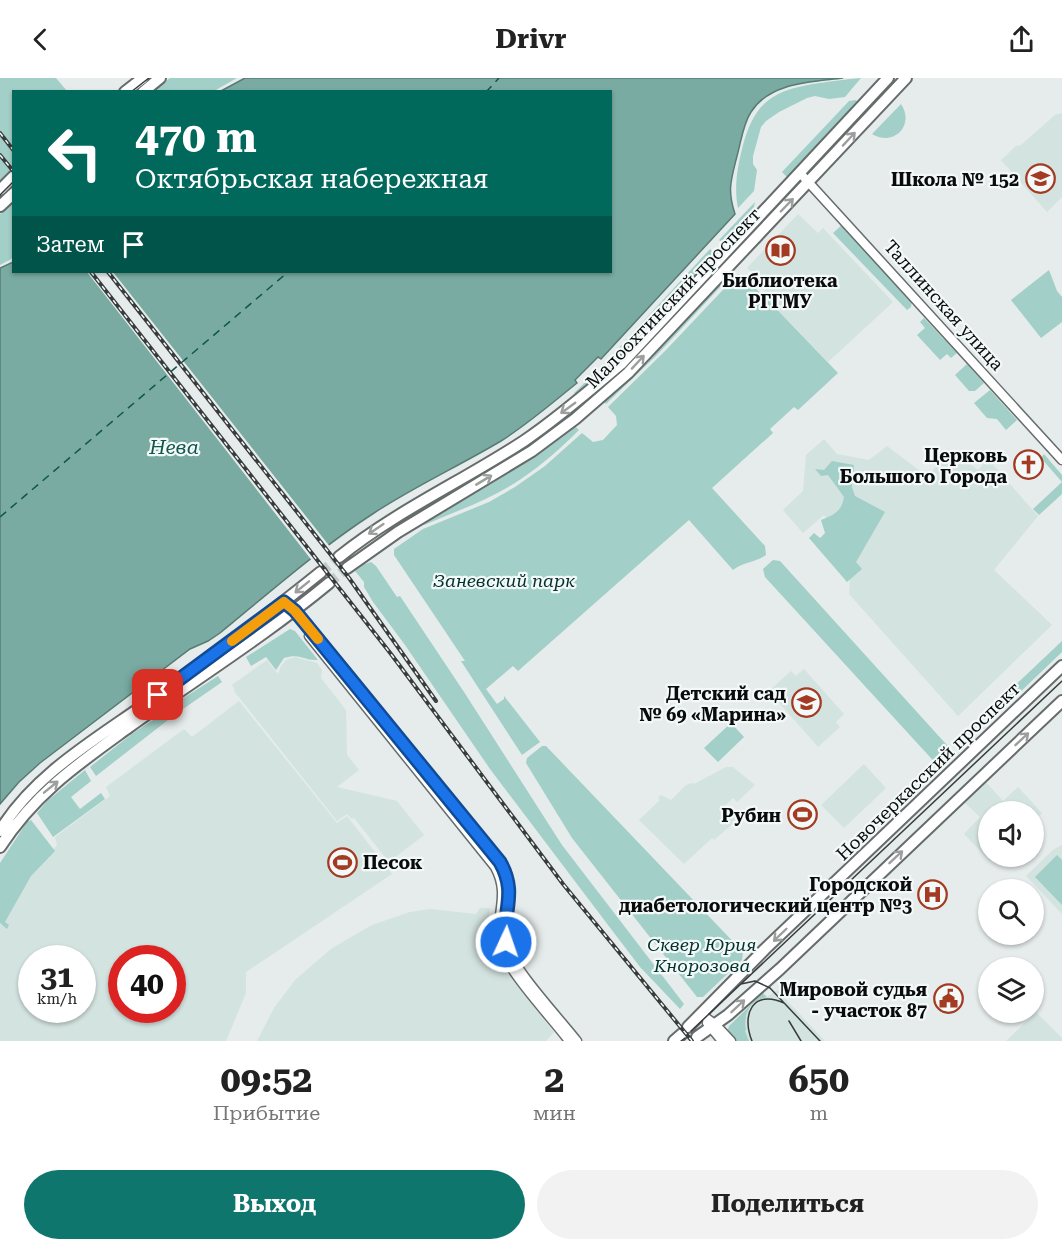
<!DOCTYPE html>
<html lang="ru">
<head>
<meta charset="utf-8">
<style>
  body { margin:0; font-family:"Roboto Serif",serif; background:#f2f2f2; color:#222; height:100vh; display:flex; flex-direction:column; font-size:22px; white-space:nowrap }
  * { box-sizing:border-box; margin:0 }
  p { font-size:20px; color:#767676 }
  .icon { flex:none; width:33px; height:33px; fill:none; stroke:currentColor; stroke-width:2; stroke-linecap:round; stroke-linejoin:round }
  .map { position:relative; height:963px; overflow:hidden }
  .details { display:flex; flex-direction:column; background:#fff; flex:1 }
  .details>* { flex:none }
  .top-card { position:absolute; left:12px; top:12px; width:600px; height:183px; border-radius:0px; box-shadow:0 2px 4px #0004; background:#00695c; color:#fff; overflow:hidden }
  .buttons { position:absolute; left:978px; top:723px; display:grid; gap:12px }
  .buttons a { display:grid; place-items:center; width:66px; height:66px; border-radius:50%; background:#fff; box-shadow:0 2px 4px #0004; font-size:30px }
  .speed { position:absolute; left:18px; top:867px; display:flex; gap:12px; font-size:30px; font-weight:700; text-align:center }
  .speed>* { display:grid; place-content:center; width:78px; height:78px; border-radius:50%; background:#fff; box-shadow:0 2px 4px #0004; line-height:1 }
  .speed small { font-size:15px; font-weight:400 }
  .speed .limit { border:9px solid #d22; background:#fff; color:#111 }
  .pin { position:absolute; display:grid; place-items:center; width:51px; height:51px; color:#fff; margin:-26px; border-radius:12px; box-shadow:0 3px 9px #0006 }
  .me { position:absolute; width:66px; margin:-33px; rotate:3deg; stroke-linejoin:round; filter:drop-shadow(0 0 4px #0008) }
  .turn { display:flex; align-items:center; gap:21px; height:126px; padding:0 24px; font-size:27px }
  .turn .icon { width:78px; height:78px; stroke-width:2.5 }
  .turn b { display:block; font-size:42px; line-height:51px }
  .then { display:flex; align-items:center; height:57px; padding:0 24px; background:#0003; gap:12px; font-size:22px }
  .eta { display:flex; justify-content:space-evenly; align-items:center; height:102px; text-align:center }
  .eta b { font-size:36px; font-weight:700; line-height:42px }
  .button { display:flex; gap:12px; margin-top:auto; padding:12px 24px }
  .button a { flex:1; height:69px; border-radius:36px; background:#0f766e; color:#fff; font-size:24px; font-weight:700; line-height:69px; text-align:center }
  .button a+a { background:#f2f2f2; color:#222 }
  header { display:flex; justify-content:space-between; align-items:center; height:78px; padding:0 24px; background:#fff; font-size:27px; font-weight:700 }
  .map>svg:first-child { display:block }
  .built { fill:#d3e3e0; fill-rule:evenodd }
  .green { fill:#a2cfc7 }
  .water { fill:#79aba2; stroke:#587b75; stroke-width:1.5 }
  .pier { fill:#e5eceb }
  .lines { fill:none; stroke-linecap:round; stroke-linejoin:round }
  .ferry { stroke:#0f564d; stroke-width:1.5; stroke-dasharray:8 6; stroke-linecap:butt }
  .major-tunnel { stroke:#c4caca; stroke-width:10; stroke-dasharray:10 5; stroke-linecap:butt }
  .minor-casing { stroke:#666c6b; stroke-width:11 }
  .major-casing { stroke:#666c6b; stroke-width:14 }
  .minor { stroke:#fff; stroke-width:8 }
  .major { stroke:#fff; stroke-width:10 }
  .tram { stroke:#393c3c; stroke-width:1.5 }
  .rail-casing { stroke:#393c3c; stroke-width:4 }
  .rail { stroke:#f3f9f8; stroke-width:1.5; stroke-dasharray:4.5; stroke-linecap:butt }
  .oneway { stroke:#9d9e9e }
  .route-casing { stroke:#114b97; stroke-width:15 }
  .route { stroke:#1a73e8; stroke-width:10 }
  .slow { stroke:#f59e0b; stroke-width:10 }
  .labels { text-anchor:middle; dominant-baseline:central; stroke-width:4.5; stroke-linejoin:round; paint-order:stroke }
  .poi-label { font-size:18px; font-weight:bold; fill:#0a0c0c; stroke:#f3f9f8; text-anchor:end }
  .street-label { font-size:18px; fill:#0a0c0c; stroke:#f3f9f8 }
  .park-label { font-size:18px; font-style:italic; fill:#00312b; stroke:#f3f9f8 }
  .water-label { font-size:20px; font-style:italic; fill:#0f564d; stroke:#f3f9f8 }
</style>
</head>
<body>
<header><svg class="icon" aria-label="back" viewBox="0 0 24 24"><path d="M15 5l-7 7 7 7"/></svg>Drivr<svg class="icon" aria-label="share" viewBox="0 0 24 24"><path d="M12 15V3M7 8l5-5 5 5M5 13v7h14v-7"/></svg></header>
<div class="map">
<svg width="1062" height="963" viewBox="0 0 1062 963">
  <rect width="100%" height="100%" fill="#e5eceb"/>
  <path class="built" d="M 1062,35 L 1062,119 L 1047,134 L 1001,82 L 1016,68 L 1021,67 L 1055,37 Z
    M 798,136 L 818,155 L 823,150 L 893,224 L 828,284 L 762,216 L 767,209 L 747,190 Z
    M 824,361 L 837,376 L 869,382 L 887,368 L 928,399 L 949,371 L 978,392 L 988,381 L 1038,438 L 994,492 L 1052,547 L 958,638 L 849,516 L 852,474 L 824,437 L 803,455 L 783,432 L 803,413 L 806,377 Z
    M 295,579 L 317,585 L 322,592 L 321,600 L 346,632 L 347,677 L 359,692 L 337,709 L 397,723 L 424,757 L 389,784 L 354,740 L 352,741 L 347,736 L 337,743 L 234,613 L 235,612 L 232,607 L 267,582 L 278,596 L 281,588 L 286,582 Z
    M 804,591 L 844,636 L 836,644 L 840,649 L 818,669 L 769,613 L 791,593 L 796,598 Z
    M 239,623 L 337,745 L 347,738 L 392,796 L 246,894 L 246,915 L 226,963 L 0,963 L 0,847 L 31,795 L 41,787 L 57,767 L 55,759 L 110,718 L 106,709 L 184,651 L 192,659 ZM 32,880 L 82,880 L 82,932 L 32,932 ZM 122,880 L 172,880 L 172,932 L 122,932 Z
    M 864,686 L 886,710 L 844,750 L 821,727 Z
    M 726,689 L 733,689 L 755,707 L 737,724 L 733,720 L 725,728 L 737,742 L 714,762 L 712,760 L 684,786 L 639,742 L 660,722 L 658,720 L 661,717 L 671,722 L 686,707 L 692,705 L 694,706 Z
    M 985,703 L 1003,723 L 1018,709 L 1042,735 L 1034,743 L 1034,734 L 988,734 L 988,778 L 1023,779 L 1020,782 L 990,783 L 964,756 L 980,739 L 963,723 Z
    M 1062,767 L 1062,836 L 1026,798 L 1054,771 Z
    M 480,830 L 490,830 L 487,866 L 496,881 L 554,954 L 546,963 L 257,963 L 274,930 L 295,902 L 331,871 L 351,859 L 372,847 L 410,834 L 430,831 L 476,836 Z
    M 777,912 L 825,963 L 749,963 L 745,953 L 746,952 L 745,940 L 749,931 L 758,922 L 767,919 Z
    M 1036,934 L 1062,960 L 1062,963 L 1006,963 Z"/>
  <path class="green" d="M 0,0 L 56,0 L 67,13 L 14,14 L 13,90 L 0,104 Z
    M 170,0 L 237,0 L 214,13 L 152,13 Z
    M 861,0 L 845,19 L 829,21 L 815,18 L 807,20 L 779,34 L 766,43 L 761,49 L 753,78 L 753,86 L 757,92 L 754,113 L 738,130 C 734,109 737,92 742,71 C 754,24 772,12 820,5 C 833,3 847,1 861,0 Z
    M 849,23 L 856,22 L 858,25 L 788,100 L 782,94 Z
    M 901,26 C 915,47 894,69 872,56 Z
    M 13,123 L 13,180 L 0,187 L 0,136 Z
    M 755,124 L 752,138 L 725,167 L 719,162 Z
    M 843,146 L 912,223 L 911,229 L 907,232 L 833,155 Z
    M 710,171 L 716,177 L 617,282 L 576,317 L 574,315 L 604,286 Z
    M 733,191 L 735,193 L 656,278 L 606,326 L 603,322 Z
    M 1049,192 L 1057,213 L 1062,219 L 1062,244 L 1041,260 L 1011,222 Z
    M 738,196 L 762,216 L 838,295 L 798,332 L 794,329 L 770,351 L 773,355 L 712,410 L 765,468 L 766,477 C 755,485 743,484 733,492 L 689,442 L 518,593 L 513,588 L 486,611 L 497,626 L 504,621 L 504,618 L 540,664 L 522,677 L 461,583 L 465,583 L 394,477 L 394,471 L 423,451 L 489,424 L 515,409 L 545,388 L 582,355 L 593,364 L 603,362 L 617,347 L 616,338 L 608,329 L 666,272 Z
    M 924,240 L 957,275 L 951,280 L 947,276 L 940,282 L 917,257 L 925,250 L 920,244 Z
    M 967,286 L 984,305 L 975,313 L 969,313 L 955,297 Z
    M 990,312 L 1017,342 L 1006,352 L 997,341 L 987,340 L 974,325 Z
    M 573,346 L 579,352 C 561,370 542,387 521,401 C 491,421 457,433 424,447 L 421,445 Z
    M 1044,376 L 1062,397 L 1062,416 L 1039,437 L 1033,431 L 1062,404 L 1041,380 Z
    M 832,383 L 854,387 L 852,409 L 855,418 L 885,434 L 856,484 L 862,491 L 847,504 L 809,460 L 814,455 L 820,460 L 825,455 L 821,442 C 834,437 842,433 844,419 L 828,397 L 821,398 L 815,391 L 824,392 Z
    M 773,482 L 780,483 L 955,676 L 940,690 L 765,499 L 763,491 Z
    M 371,484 L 376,488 L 397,519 L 400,518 L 464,614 L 562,767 L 684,926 L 680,931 L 640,889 L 608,847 L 490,691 L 405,567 L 373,524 L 364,509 L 364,504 L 355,493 L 365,486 Z
    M 290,551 L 295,553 L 318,582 C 303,583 301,575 284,580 L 276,592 L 266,579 L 251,588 L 246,579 Z
    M 1062,563 L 1062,574 L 995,638 L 989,632 Z
    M 218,598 L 222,604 L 183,631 L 179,623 Z
    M 173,629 L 177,635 L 96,698 L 90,689 L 133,655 Z
    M 731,645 L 744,659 L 718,684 L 704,670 Z
    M 542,668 L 546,668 L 743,874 L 742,882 L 703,919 L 697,919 L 572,760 L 526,685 L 527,680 Z
    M 85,692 L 91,703 L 71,719 L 80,731 L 101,715 L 105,721 L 53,759 L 37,735 L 47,723 Z
    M 31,742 L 55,773 L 31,798 L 5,844 L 9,847 L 7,851 L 0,845 L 0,785 L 27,744 Z
    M 1057,777 L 1062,782 L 1062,827 L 1035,799 Z
    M 763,915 L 767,919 C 750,923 743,935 746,952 L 745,953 L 749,963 L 736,963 L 727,954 L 729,948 Z"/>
  <path class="water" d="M 245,0 L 843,0 C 812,4 770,4 751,34 C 743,46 741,64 737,78 C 731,102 727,112 735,136 L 601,281 L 598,279 L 575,302 L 577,305 C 552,325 528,346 501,363 C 459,388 415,408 374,435 C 320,470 270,514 220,555 L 208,563 L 190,571 L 40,685 L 19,704 L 0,726 L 0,190 L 13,184 L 14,194 L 610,194 L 610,14 L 221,13 Z"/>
  <path class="pier" d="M 87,194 L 113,194 L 331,470 L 313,484 Z"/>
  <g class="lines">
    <path class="ferry" d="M 486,14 L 499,0
      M 0,439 L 288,194"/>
    <path class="major-tunnel" d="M 321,494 L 339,479
      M 329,505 L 347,490"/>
    <defs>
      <path id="minor" d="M 800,95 L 1062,382
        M 284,524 L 295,533 L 500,784 C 520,820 498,834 506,866 C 512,890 560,941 577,963
        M 309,558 L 495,789 C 511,818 494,838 500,866 C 505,891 552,940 569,963
        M 701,936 L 716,947 L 731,963
        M 707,945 L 722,963"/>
      <path id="major" d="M 125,14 L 143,0
        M 143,14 L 160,0
        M 0,112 L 14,98
        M 0,128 L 14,115
        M 339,479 C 396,433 463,403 524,363 C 558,340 589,313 621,286 L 888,0
        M 347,490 L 398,454 L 532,373 L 575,341 L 628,295 L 906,0
        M 0,753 C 33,698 93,663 144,627 C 204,584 263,541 321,494
        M 0,769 C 35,715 78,686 129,649 C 196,601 266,557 329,505
        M 688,949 L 765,871 L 1062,588
        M 697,959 L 728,937 L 780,891 L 1062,623
        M 674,963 L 682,956"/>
    </defs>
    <use href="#minor" class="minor-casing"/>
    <use href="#major" class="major-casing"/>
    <use href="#minor" class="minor"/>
    <use href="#major" class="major"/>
    <path class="tram" d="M 131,14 L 149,0
      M 0,117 L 14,103
      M 741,906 L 755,903 L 770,910 L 820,963
      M 789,943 L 801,963
      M 691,953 L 1062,603
      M 681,963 L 685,960
      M 752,963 C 741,936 753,911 784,925"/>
    <defs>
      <path id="rail" d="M 0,55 L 14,73
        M 0,77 L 14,94
        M 91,194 L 391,576 L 563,806 L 692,963
        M 108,194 L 349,500 L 436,623"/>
    </defs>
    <use href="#rail" class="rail-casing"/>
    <use href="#rail" class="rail"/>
  </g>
  <defs><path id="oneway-shaft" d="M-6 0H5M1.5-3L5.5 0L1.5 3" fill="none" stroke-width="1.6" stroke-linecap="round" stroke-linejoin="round" transform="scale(1.5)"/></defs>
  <g class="oneway">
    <use href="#oneway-shaft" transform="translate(849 61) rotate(-47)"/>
    <use href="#oneway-shaft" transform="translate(787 127) rotate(-46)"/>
    <use href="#oneway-shaft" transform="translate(638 284) rotate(-47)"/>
    <use href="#oneway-shaft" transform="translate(568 330) rotate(144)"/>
    <use href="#oneway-shaft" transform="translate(484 402) rotate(-31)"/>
    <use href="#oneway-shaft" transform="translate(376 451) rotate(146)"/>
    <use href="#oneway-shaft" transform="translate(302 509) rotate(141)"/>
    <use href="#oneway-shaft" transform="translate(1022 661) rotate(-43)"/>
    <use href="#oneway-shaft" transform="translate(51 709) rotate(-39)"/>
    <use href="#oneway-shaft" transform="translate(896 779) rotate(-43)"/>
    <use href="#oneway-shaft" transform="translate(780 857) rotate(136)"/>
    <use href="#oneway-shaft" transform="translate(738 928) rotate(-43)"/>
  </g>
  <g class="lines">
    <defs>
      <path id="route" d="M 158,617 L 284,524 L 295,533 L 500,784 C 518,816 502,832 506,864"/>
    </defs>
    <use href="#route" class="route-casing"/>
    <use href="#route" class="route"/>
    <path class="slow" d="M 232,563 L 284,524 L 295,533 L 318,561"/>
  </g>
  <defs>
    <symbol id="school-ring" viewBox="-11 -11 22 22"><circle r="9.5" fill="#f3f9f8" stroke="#a33a21" stroke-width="1.5"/><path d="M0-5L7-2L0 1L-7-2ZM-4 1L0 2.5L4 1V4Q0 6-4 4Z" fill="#a33a21"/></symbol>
    <symbol id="library-ring" viewBox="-11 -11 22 22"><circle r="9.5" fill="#f3f9f8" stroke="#a33a21" stroke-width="1.5"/><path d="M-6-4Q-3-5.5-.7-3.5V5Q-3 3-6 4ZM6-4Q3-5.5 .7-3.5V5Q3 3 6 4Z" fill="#a33a21"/></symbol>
    <symbol id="church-ring" viewBox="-11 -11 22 22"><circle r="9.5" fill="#f3f9f8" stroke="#a33a21" stroke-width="1.5"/><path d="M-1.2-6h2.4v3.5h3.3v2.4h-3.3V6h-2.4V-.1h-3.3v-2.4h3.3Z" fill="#a33a21"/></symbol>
    <symbol id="stadium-ring" viewBox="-11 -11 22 22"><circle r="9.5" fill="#f3f9f8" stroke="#a33a21" stroke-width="1.5"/><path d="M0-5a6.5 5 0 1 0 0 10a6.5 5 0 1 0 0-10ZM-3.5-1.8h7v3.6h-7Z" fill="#a33a21"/></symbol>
    <symbol id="hospital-ring" viewBox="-11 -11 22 22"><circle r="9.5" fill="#f3f9f8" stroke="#a33a21" stroke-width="1.5"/><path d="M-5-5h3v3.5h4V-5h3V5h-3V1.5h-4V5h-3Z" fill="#a33a21"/></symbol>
    <symbol id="civic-ring" viewBox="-11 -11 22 22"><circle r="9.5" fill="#f3f9f8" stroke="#a33a21" stroke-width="1.5"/><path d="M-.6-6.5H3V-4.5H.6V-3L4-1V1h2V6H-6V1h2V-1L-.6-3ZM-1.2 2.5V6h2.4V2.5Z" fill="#a33a21"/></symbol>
  </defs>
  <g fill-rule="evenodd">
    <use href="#school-ring" x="1024" y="84" width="33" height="33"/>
    <use href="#library-ring" x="764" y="156" width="33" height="33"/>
    <use href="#church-ring" x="1012" y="370" width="33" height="33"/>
    <use href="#school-ring" x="790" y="608" width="33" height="33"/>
    <use href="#stadium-ring" x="786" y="720" width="33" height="33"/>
    <use href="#stadium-ring" x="326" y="768" width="33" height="33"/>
    <use href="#hospital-ring" x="916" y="800" width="33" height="33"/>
    <use href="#civic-ring" x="932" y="904" width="33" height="33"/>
  </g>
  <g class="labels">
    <g class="poi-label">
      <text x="1019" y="101">Школа № 152</text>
      <text x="780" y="202" text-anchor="middle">Библиотека<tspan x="780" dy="21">РГГМУ</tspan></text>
      <text x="1007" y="377">Церковь<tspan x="1007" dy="21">Большого Города</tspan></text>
      <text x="786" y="615">Детский сад<tspan x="786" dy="21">№ 69 «Марина»</tspan></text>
      <text x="781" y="737">Рубин</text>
      <text x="363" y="784" text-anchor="start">Песок</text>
      <text x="912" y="806">Городской<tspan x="912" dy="21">диабетологический центр №3</tspan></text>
      <text x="927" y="911">Мировой судья<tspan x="927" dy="21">- участок 87</tspan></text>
    </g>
    <g class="street-label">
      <text transform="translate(673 220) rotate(-46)">Малоохтинский проспект</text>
      <text transform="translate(944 227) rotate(48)">Таллинская улица</text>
      <text transform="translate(928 693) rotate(-44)">Новочеркасский проспект</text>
    </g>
    <g class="park-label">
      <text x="504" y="502">Заневский парк</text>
      <text x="702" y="866">Сквер Юрия<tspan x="702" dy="21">Кнорозова</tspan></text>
    </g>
    <g class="water-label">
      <text x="174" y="369">Нева</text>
    </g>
  </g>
</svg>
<div class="buttons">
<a><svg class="icon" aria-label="sound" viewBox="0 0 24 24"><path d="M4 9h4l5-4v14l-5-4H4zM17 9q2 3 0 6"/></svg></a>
<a><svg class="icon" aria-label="search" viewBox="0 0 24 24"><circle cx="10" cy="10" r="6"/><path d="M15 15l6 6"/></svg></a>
<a><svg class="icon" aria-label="layers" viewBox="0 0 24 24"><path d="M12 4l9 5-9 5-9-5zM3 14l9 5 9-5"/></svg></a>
</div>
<div class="speed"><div>31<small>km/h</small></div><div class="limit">40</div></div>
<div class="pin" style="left:158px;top:617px;background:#d93025"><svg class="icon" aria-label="arrive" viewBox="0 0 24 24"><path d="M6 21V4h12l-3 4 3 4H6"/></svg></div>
<svg class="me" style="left:506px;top:864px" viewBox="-20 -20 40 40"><circle r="17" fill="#1a73e8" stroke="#fff" stroke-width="3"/><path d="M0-11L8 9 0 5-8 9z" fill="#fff"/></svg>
<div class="top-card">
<div class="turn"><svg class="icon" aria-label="left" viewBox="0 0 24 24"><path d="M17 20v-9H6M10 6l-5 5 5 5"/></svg><div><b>470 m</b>Октябрьская набережная</div></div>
<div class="then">Затем<svg class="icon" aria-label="arrive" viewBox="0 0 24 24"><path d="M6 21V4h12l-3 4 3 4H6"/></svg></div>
</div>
</div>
<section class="details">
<div class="eta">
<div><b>09:52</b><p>Прибытие</p></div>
<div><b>2</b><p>мин</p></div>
<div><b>650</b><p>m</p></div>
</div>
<div class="button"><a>Выход</a><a>Поделиться</a></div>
</section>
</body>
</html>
